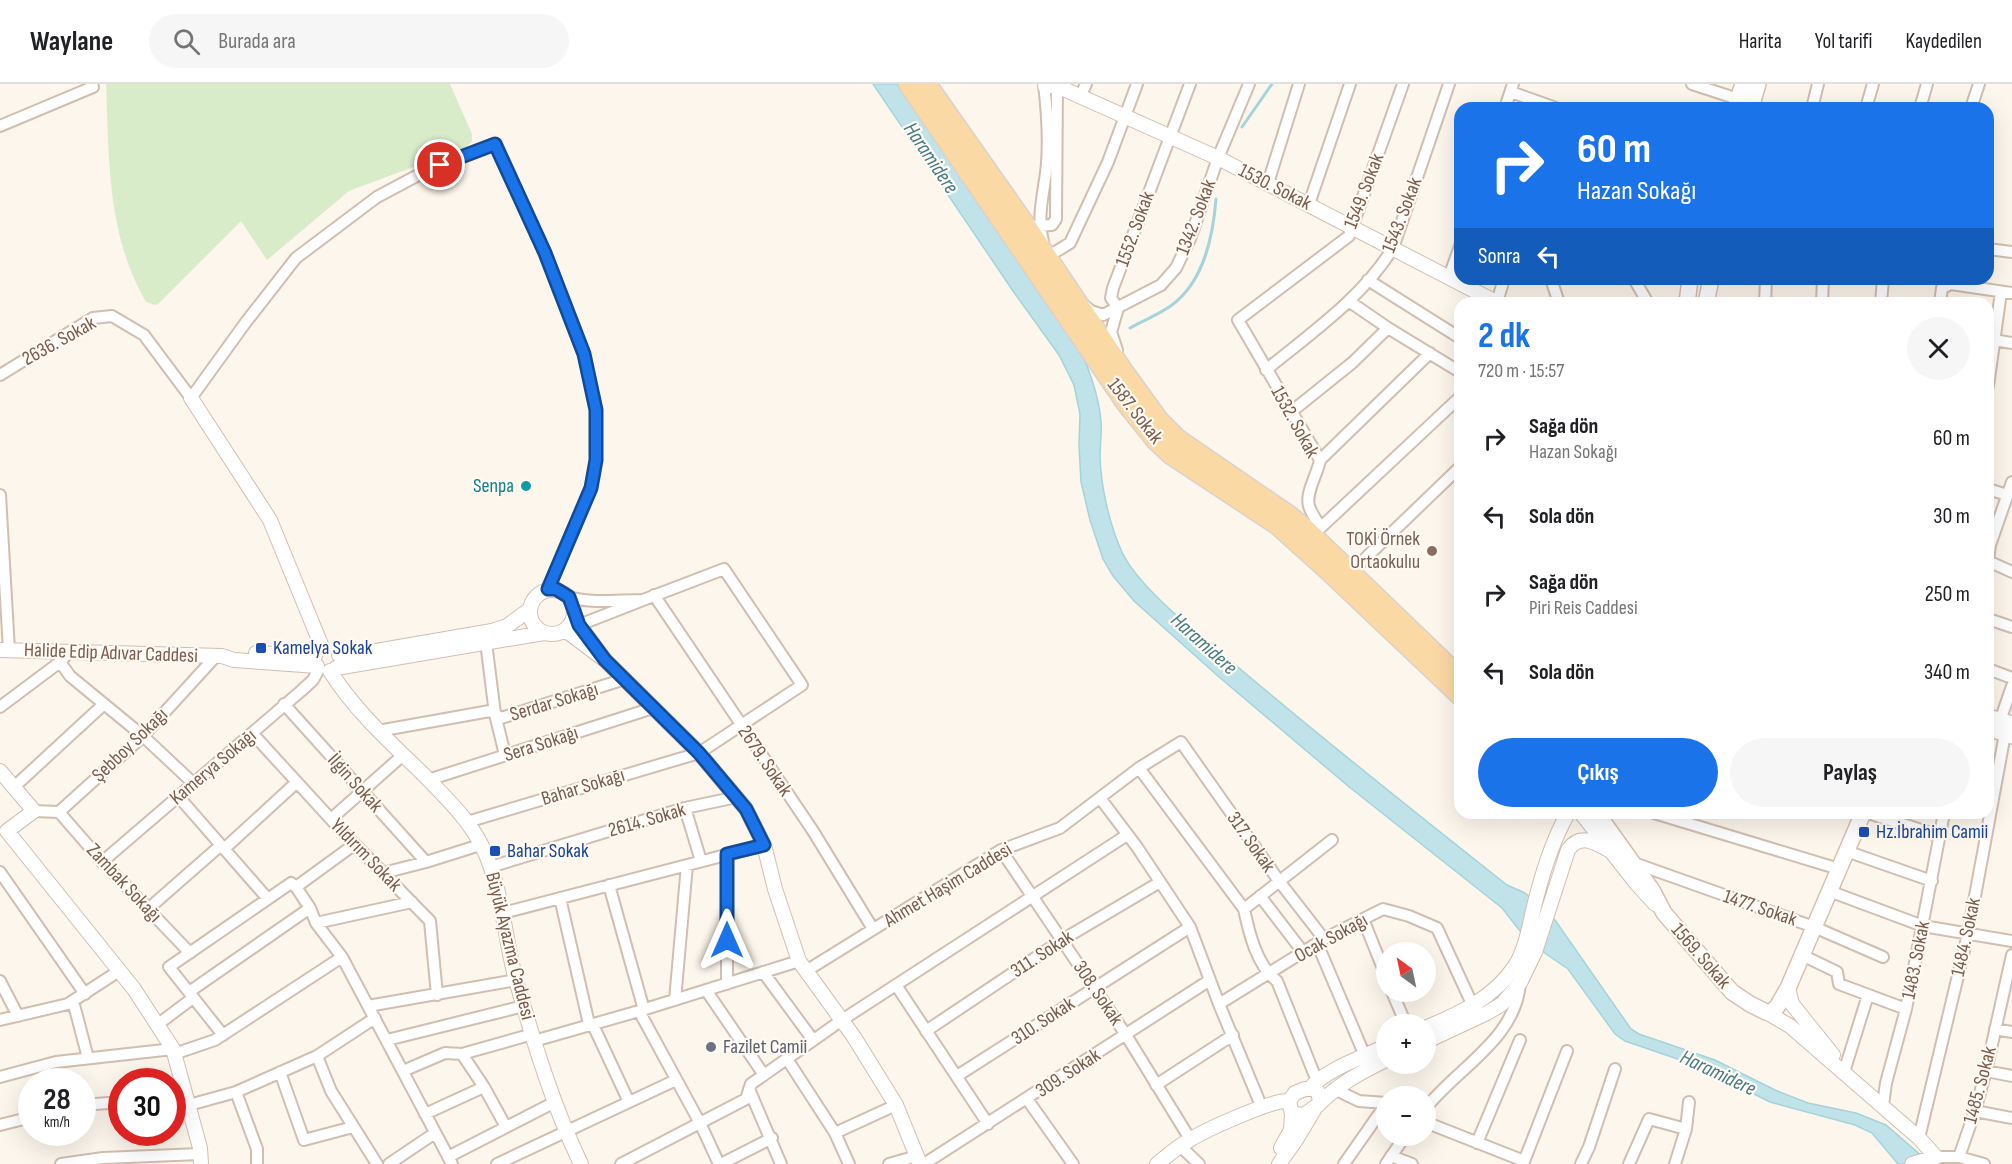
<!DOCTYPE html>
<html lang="tr">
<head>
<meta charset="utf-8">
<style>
  body { margin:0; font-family:"Sofia Sans Condensed",sans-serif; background:#f6f6f6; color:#202124; height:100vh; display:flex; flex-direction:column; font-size:22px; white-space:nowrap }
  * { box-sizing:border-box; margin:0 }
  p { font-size:20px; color:#757577 }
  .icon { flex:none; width:33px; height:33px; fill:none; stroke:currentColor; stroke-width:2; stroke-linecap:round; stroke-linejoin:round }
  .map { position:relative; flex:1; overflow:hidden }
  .panel { position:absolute; left:1454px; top:213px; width:540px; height:522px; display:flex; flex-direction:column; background:#fff; border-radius:18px; box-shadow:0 6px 24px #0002 }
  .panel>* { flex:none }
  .guide { position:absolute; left:1454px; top:18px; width:540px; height:183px; border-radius:18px; box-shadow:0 6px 24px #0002; background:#1a73e8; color:#fff; overflow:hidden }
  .needle { width:39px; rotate:327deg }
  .tools { position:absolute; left:1376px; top:858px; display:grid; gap:12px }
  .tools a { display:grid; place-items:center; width:60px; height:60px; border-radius:50%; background:#fff; box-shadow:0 6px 24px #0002; font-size:30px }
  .speed { position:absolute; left:18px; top:984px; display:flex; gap:12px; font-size:30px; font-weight:700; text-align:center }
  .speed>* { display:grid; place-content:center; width:78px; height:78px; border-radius:50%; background:#fff; box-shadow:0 6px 24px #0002; line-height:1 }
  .speed small { font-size:15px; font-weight:400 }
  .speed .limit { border:9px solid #d22; background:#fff; color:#111 }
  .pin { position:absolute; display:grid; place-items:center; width:51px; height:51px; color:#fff; margin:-26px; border:3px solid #fff; border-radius:50%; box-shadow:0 2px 6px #0007 }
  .me { position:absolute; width:66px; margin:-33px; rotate:0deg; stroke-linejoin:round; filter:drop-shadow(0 0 4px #0008) }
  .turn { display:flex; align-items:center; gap:21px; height:126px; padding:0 24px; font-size:27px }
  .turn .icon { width:78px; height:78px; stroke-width:2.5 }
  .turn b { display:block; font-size:42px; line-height:51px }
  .then { display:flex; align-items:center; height:57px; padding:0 24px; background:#0003; gap:12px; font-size:22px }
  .round { display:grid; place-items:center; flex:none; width:63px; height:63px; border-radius:32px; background:#f6f6f6 }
  .summary { display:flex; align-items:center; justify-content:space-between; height:102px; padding:0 24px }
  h1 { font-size:36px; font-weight:700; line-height:45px; color:#1a73e8 }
  .primary-button { display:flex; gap:12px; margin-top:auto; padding:12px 24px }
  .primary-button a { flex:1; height:69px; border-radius:36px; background:#1a73e8; color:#fff; font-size:24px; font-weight:700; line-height:69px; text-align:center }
  .primary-button a+a { background:#f6f6f6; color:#202124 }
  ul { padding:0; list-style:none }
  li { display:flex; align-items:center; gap:18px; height:78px; padding:0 24px }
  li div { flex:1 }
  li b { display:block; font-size:22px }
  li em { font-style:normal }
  header { display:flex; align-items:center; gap:36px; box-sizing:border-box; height:84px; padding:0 30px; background:#fff; border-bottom:2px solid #e0e0e0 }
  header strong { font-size:28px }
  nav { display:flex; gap:33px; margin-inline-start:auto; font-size:21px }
  .search { width:420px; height:54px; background:#f6f6f6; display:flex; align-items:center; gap:15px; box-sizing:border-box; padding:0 21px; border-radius:33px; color:#757577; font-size:22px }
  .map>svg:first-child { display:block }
  .green { fill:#d8ecc9 }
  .water { fill:#bfe3e8; stroke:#a5d3da; stroke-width:1.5 }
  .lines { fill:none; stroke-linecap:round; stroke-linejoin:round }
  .stream { stroke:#a5d3da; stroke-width:3 }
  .minor-casing { stroke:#d1beb0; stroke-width:14 }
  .tertiary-casing { stroke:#d1beb0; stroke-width:16 }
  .secondary-casing { stroke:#d6c0b0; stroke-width:18 }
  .primary-casing { stroke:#dad1cd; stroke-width:21 }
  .minor { stroke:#fff; stroke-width:10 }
  .tertiary { stroke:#fff; stroke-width:14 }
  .secondary { stroke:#fff; stroke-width:15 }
  .primary { stroke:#fbd9a5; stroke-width:18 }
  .route-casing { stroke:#114b97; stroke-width:15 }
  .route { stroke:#1a73e8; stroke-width:10 }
  .culture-dot { fill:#0f9aa8; stroke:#fffaf3; stroke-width:2 }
  .education-dot { fill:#8d6e63; stroke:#fffaf3; stroke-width:2 }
  .transit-dot { fill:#1a4fb4; stroke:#fffaf3; stroke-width:2 }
  .worship-dot { fill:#6b7280; stroke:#fffaf3; stroke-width:2 }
  .labels { text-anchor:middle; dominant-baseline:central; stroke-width:4.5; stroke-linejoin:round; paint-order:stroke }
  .street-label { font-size:20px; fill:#7a5c4d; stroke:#fffaf3 }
  .culture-label { font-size:20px; fill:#0d838f; stroke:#fffaf3; text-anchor:end }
  .education-label { font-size:20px; fill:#785e54; stroke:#fffaf3; text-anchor:end }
  .transit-label { font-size:20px; fill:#164399; stroke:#fffaf3; text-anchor:start }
  .worship-label { font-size:20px; fill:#5b616d; stroke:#fffaf3; text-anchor:start }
  .water-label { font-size:21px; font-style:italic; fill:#437c86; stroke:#fffaf3 }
</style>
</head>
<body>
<header>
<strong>Waylane</strong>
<div class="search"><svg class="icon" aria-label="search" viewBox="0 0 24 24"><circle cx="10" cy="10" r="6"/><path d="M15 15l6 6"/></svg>Burada ara</div>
<nav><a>Harita</a><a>Yol tarifi</a><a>Kaydedilen</a></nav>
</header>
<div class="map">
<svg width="2012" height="1080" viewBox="0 0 2012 1080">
  <rect width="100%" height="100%" fill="#fdf6ec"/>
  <path class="green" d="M 106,0 L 450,0 L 472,50 L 472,57 L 467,63 L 349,107 L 267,176 L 241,137 L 158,220 L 155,221 L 146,218 C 107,151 109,75 106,0 Z"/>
  <path class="water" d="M 873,0 L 897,0 L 1083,272 C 1091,291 1099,315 1101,337 C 1102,349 1100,361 1100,373 C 1101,403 1109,438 1121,466 C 1138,505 1205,555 1239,584 C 1327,658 1417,730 1507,801 L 1525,809 L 1555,836 L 1631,945 L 1639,950 L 1715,976 L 1775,1006 L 1808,1019 L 1856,1029 L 1886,1041 L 1931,1080 L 1898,1080 L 1872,1049 L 1855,1041 L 1770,1018 L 1698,982 L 1625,957 L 1615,950 L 1568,885 L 1546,870 L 1520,847 L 1502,824 L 1348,702 L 1219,593 L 1134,517 L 1113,492 L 1103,475 L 1090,436 L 1081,398 L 1079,361 L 1080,330 L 1074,301 L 1059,271 L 1013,207 Z"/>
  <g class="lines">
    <path class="stream" d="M 1242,43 L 1272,0
      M 1130,244 C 1144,236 1160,230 1172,221 C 1204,197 1213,153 1216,115"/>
    <defs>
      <path id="minor" d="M 1692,0 L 1738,15
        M 1511,8 L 1556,24
        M 1080,13 L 1086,0
        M 1505,24 L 1513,0
        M 1812,24 L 1818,0
        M 1866,24 L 1873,0
        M 1920,24 L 1927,0
        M 1971,24 L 1979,0
        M 0,42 L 93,3
        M 1268,99 L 1299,0
        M 1309,120 L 1350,0
        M 1035,142 L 1052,141 L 1056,135 L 1057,0
        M 1043,158 C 1036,130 1045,106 1047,79 C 1049,53 1047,26 1044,0
        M 1988,165 L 2012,168
        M 1047,173 L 1070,159 L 1108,78 L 1137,0
        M 1449,193 L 1460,162
        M 1551,195 L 1559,219
        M 1634,195 L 1648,219
        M 1368,196 L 1460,254
        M 1350,218 L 1388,244 L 1460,288
        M 1497,218 L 1504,195
        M 1765,219 L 1766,195
        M 1822,219 L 1823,195
        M 1881,219 L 1883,195
        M 1940,219 L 1942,204 L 1951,200 L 2012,209
        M 1084,221 L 1091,227 L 1103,231 L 1161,201 L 1176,184 L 1190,155 L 1218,74 L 1249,0
        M 1118,224 L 1111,214 L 1113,204 L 1190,0
        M 1994,256 L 2012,259
        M 1117,266 L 1111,248 L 1118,224
        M 1266,286 C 1311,249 1362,214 1393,164 L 1449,0
        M 0,291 L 93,234 L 112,232 L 144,251 L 191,314 L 246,238 L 296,174 L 377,113 L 424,88 L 496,60 L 545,169 L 584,270 L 596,326 L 596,377 L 591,404 L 548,505
        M 1988,302 L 2001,208
        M 1291,328 L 1352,279 L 1388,244
        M 1320,376 L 1430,269
        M 1988,405 L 2007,411
        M 0,411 L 9,566
        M 1320,443 C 1317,437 1311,429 1309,422 C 1305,409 1318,389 1320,376 L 1238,236 L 1349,152 L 1403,0
        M 1317,447 L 1460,313
        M 1988,476 L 1990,461 L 2012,398
        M 1988,477 L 2012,488
        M 1350,489 L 1460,383
        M 654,511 L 813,747 L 873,845
        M 569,513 C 593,520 618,516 643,516 L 574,543
        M 1988,535 L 2012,543
        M 486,558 L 495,630 L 505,671
        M 69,568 L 60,578 L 70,592 L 143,652 L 193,699
        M 1988,585 L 2012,594
        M 284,620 L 426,778
        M 0,623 L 60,578
        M 2000,637 L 2012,602
        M 378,647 L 490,627 L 501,634 L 625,595
        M 252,649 L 338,743 L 430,837 L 437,911
        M 1139,684 L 1244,825
        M 428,696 L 653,624
        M 14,703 L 104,620
        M 178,712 L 268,815
        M 1100,714 L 1137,763 L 1190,843 L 1219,920 L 1262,1024
        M 685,724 L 701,777
        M 34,727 L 59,728 L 143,652 L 216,572
        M 59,728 L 99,774 L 190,869
        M 1654,729 L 1839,785
        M 1868,729 L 1940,752
        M 331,735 L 403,671
        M 467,738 L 699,669 L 802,601 L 724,485 L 643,516
        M 224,765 L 297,698
        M 1001,766 L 1126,951 L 1190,1055
        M 1846,767 L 1932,797
        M 102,778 L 301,607 L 313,596 L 319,585
        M 1634,779 L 1814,843 L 1883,873
        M 490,783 L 685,724 L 737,713
        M 0,788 L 85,910
        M 383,789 L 426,778 L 480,761
        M 609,801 L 644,926
        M 296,803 L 355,760
        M 1829,807 L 1923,842 L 2012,857
        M 1260,812 L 1303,868
        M 560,814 L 589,940
        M 148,825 L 221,761
        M 503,829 L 764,761
        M 1363,835 L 1386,892
        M 316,839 L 412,818
        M 1317,859 L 1365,972
        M 1802,871 L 1837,888 L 1839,900 L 1906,925
        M 806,887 L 1001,766 L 1060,744 L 1139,684 L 1181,658 L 1279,797 L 1324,855
        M 763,888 L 813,956
        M 0,897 L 18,932
        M 727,900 L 727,770
        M 896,901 L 988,1040
        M 706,906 L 764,991
        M 189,908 L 310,824
        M 1392,908 L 1406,940
        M 675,916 L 687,781
        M 73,917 L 88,974
        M 1219,920 L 1324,855 L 1383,825 L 1409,832 L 1437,844 L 1473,922
        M 368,922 L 516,896
        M 639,927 L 700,1039 L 719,1080
        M 0,936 L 68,920 L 119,887
        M 157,941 L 193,914
        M 593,941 L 629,1018
        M 1995,945 L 2012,948
        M 926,947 L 1062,856 L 1160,798
        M 223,951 L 169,883 L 291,799 L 296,803 L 310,824 L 316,839 L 342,873 L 452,1080
        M 387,956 L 524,922
        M 534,957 L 639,927 L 799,877
        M 174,970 L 215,956 L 342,873
        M 462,970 L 484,1003 L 506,1043
        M 317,972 L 331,1007 L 377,1080
        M 787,975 L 835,1049 L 849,1080
        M 403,987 L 445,969 L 462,970 L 533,950
        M 1986,987 L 2012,992
        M 280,988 L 304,1056 L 353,1043
        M 1844,988 L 1868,911
        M 957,992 L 1190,843
        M 0,993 L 56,978 L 173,965
        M 1317,997 L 1277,897 C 1257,882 1249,849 1244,825 L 1332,756
        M 1156,1001 L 1233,951
        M 749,1005 L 781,1080
        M 1334,1005 L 1359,1017 L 1386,1019
        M 236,1008 L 257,1065 L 257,1080
        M 172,1015 L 187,1014
        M 1027,1015 L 1073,1080
        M 82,1021 L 122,1018
        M 189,1021 L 236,1008 L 317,972 L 375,934
        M 1883,1021 L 1886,999 L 1906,925 L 1944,729
        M 1425,1025 C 1457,984 1516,955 1520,899
        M 1975,1027 L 2012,1034
        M 425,1030 L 484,1003
        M 1425,1038 L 1524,1077
        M 0,1041 L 32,1033
        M 835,1049 L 896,1021
        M 1919,1054 L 1968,850 L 2005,650
        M 1477,1059 L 1520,956
        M 1180,1062 L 1199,1080
        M 1391,1072 L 1412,1080
        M 448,1073 L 555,1018
        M 1936,1073 L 1959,1073 L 1975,1027 L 1986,987 L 2012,871
        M 1959,1073 L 1984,1080
        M 61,1080 L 103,1074 L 200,1070
        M 389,1080 L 435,1049
        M 497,1080 L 676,996
        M 621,1080 L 746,1015 L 751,1000 L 842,936 L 1127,751
        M 721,1080 L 772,1054
        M 889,1080 L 917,1072
        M 924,1080 L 1210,896
        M 1344,1080 L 1386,1020
        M 1386,1080 L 1405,1052
        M 1523,1080 L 1567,967
        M 1581,1080 L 1589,1063 L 1615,985
        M 1629,1080 L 1649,1035 L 1686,1045
        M 1675,1080 L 1686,1045 L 1689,1018"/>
      <path id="tertiary" d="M 1045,2 L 1057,2 L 1218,74 L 1498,219
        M 191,314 L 270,436 L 322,563
        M530 528a22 22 0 1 1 44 0a22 22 0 1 1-44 0Z
        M 565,546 L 605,576 L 579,541 L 574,529
        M 0,566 L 222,572 L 234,576 L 317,582
        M 256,569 L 315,572
        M 339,571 L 353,571 L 492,547 L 507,542 L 529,526
        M 605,576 L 699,669 L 746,725 L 764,761 L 775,805 L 799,877 L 854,953 L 896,1021 L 920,1080
        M 336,584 L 544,549
        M 330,587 C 355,627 390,658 424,691 C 448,716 474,740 487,773 C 503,813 505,856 516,896 C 534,959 553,1022 581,1080
        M 0,687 L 34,727 L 7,747 L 134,905 L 173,965 L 200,1064 L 201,1080
        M 1581,729 L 1636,799 L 1655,820
        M 1788,904 L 1792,920 L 1833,971
        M 1766,928 L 1790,942 L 1919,1054 L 1936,1073 L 1912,1080
        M 1425,944 C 1459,930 1494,914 1515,882 C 1528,861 1530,835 1537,811 C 1544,784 1554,754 1568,729
        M 1425,958 L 1487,929 L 1502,920 L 1520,899 L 1535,868 L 1568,766 C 1581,747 1598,760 1614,769
        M 1310,1004 C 1329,984 1361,974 1386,962
        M 1305,1005 L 1315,1005 L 1318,1008 L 1320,1017 L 1318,1021 L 1304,1031 L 1292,1030 L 1289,1017 L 1295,1009 Z
        M 1318,1021 C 1337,1001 1361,988 1386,976
        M 1281,1064 L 1291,1046 L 1292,1030
        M 1157,1080 C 1167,1072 1177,1063 1188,1057 C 1203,1047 1273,1015 1289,1017
        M 1279,1080 L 1296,1056 L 1314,1026"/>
      <path id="secondary" d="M 1735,24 L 1743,0
        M 1751,24 L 1758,0
        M 1687,219 L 1690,195
        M 1706,219 L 1711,195
        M 1988,633 L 2012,640
        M 1988,644 L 2012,652
        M 1597,729 L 1652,806 L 1664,829 L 1732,908 L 1750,920 L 1766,928 L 1771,928 L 1777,923 L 1788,904 L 1863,729"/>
      <path id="primary" d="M 908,0 L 1127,321 L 1155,356 L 1171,371 L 1277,441 L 1327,486 L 1460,612
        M 927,0 L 1026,141 L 1125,289 L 1159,336 L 1178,355 L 1289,431 L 1305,444 L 1460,593"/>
    </defs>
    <use href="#minor" class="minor-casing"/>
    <use href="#tertiary" class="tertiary-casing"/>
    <use href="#secondary" class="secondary-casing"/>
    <use href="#primary" class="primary-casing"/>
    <use href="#minor" class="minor"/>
    <use href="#tertiary" class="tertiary"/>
    <use href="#secondary" class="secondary"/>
    <use href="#primary" class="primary"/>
  </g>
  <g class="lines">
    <defs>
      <path id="route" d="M 440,81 L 495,60 L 545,169 L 584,270 L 596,326 L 596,376 L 591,404 L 548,505 L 556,505 L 569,513 L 579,541 L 605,576 L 699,669 L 746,725 L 764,761 L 727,770 L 727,856"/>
    </defs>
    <use href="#route" class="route-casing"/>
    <use href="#route" class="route"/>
  </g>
  <circle class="culture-dot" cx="526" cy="402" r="6"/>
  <circle class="education-dot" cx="1432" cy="467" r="6"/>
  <g class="transit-dot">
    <rect x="255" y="558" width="12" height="12" rx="3"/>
    <rect x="1858" y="742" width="12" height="12" rx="3"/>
    <rect x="489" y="761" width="12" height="12" rx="3"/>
  </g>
  <circle class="worship-dot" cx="711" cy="963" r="6"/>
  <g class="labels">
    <g class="street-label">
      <text transform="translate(1275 103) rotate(27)">1530. Sokak</text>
      <text transform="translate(1364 107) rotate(-69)">1549. Sokak</text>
      <text transform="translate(1402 131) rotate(-69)">1543. Sokak</text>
      <text transform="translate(1196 133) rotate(-69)">1342. Sokak</text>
      <text transform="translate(1135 145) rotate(-70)">1552. Sokak</text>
      <text transform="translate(59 257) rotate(-29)">2636. Sokak</text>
      <text transform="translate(1135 327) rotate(52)">1587. Sokak</text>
      <text transform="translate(1295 338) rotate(61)">1532. Sokak</text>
      <text transform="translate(111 569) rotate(2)">Halide Edip Adıvar Caddesi</text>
      <text transform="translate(554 618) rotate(-17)">Serdar Sokağı</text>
      <text transform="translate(541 660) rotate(-18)">Sera Sokağı</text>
      <text transform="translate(130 661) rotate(-44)">Şebboy Sokağı</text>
      <text transform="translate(765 677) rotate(56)">2679. Sokak</text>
      <text transform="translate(213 683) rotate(-40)">Kamerya Sokağı</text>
      <text transform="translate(355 699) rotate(48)">İlgin Sokak</text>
      <text transform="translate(583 703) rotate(-17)">Bahar Sokağı</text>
      <text transform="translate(647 736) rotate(-16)">2614. Sokak</text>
      <text transform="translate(1251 758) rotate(55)">317. Sokak</text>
      <text transform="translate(366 771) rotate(46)">Yıldırım Sokak</text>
      <text transform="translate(124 799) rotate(47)">Zambak Sokağı</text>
      <text transform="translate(948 801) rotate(-31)">Ahmet Haşim Caddesi</text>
      <text transform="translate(1760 824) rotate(19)">1477. Sokak</text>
      <text transform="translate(1966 853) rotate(-78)">1484. Sokak</text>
      <text transform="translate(1331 854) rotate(-29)">Ocak Sokağı</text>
      <text transform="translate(510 862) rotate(76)">Büyük Ayazma Caddesi</text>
      <text transform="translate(1042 870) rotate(-33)">311. Sokak</text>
      <text transform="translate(1701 872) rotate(49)">1569. Sokak</text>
      <text transform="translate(1916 876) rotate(-79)">1483. Sokak</text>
      <text transform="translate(1098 909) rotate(56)">308. Sokak</text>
      <text transform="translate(1043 937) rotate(-33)">310. Sokak</text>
      <text transform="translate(1068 989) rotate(-33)">309. Sokak</text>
      <text transform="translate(1980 1001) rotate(-75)">1485. Sokak</text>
    </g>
    <g class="culture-label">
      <text x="514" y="402">Senpa</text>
    </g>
    <g class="education-label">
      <text x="1420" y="455">TOKİ Örnek<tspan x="1420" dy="23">Ortaokulıu</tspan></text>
    </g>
    <g class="transit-label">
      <text x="273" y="564">Kamelya Sokak</text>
      <text x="1876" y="748">Hz.İbrahim Camii</text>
      <text x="507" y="767">Bahar Sokak</text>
    </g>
    <g class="worship-label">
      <text x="723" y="963">Fazilet Camii</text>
    </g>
    <g class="water-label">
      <text transform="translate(931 74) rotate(56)">Haramidere</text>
      <text transform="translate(1204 560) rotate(42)">Haramidere</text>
      <text transform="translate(1718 989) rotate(25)">Haramidere</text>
    </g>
  </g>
</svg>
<div class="tools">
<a><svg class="needle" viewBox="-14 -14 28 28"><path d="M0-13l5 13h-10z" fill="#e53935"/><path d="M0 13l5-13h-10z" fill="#757577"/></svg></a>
<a>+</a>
<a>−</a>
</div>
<div class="speed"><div>28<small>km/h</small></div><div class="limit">30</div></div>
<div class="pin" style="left:440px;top:81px;background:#d93025"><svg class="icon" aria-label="arrive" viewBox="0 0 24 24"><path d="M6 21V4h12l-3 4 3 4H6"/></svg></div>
<svg class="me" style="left:727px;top:856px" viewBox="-20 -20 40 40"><path d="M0-17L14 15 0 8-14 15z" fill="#1a73e8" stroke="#fff" stroke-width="4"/></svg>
<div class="guide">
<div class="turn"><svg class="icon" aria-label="right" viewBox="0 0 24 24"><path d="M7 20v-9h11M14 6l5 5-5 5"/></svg><div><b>60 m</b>Hazan Sokağı</div></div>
<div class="then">Sonra<svg class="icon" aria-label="left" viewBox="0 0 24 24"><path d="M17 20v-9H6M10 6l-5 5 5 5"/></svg></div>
</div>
<section class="panel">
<div class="summary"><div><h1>2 dk</h1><p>720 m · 15:57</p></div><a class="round"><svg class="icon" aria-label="close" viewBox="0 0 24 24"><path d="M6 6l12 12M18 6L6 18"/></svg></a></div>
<ul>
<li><svg class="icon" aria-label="right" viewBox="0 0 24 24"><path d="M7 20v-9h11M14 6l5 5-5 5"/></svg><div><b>Sağa dön</b><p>Hazan Sokağı</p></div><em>60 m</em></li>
<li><svg class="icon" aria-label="left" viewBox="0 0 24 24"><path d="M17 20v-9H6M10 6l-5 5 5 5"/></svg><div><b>Sola dön</b></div><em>30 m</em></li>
<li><svg class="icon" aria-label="right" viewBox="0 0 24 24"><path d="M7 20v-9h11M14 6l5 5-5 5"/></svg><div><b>Sağa dön</b><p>Piri Reis Caddesi</p></div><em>250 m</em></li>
<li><svg class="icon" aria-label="left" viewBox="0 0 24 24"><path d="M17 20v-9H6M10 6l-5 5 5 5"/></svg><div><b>Sola dön</b></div><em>340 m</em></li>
</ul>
<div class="primary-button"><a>Çıkış</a><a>Paylaş</a></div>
</section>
</div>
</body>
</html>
